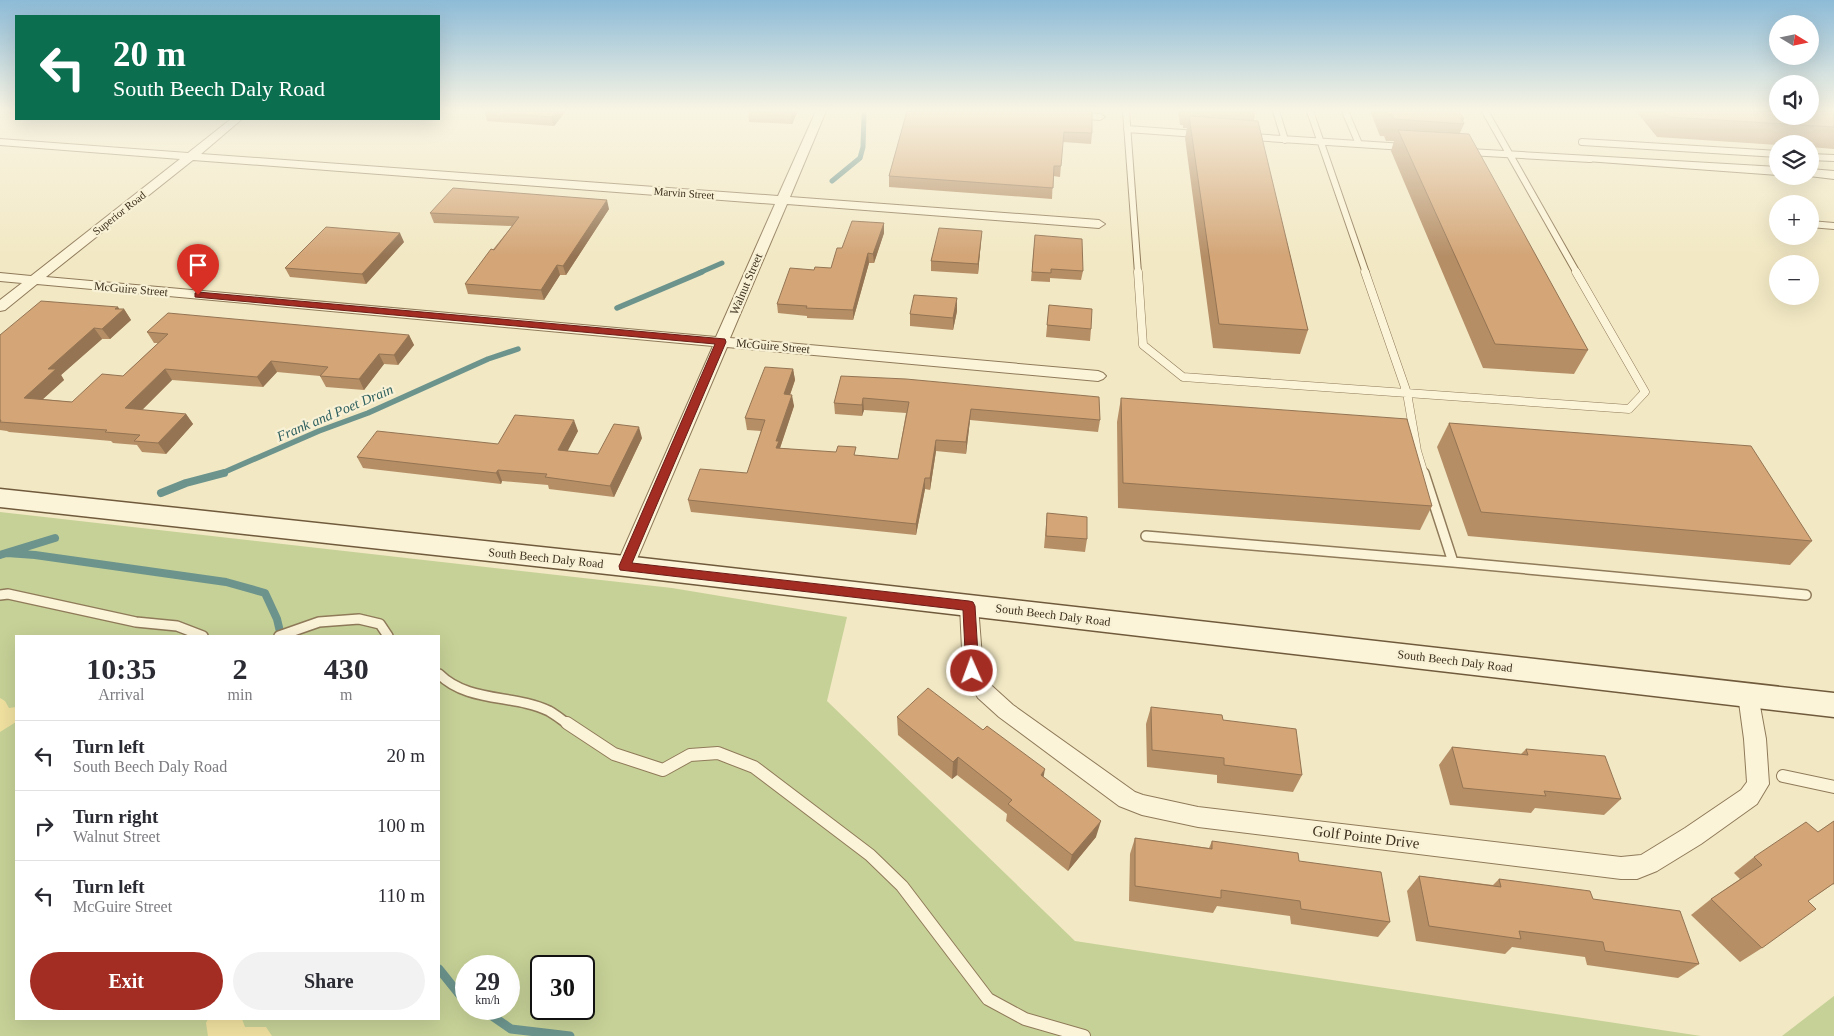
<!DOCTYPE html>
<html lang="en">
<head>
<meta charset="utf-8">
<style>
  body { margin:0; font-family:Georgia,serif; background:#f2f2f3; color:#2b2b33; height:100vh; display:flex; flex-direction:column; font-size:19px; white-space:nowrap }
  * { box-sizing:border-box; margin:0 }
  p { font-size:16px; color:#7c7c81 }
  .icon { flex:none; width:28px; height:28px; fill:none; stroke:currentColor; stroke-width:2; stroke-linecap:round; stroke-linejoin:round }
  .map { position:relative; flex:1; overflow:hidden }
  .panel { position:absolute; left:15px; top:635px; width:425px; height:385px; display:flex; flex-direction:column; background:#fff; border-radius:0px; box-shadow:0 5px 20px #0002 }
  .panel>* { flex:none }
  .top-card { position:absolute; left:15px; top:15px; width:425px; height:105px; border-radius:0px; box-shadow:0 5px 20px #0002; background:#0b6e4f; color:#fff; overflow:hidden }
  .needle { width:32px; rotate:100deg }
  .fabs { position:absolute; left:1769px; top:15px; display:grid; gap:10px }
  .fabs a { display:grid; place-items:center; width:50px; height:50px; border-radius:50%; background:#fff; box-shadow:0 5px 20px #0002; font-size:25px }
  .speed { position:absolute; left:455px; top:955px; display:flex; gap:10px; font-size:25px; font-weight:700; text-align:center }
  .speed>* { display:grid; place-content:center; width:65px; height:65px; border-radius:50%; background:#fff; box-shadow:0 5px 20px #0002; line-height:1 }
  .speed small { font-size:12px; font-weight:400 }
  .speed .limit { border:2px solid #111; border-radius:8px; background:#fff; color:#111 }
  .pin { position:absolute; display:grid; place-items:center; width:42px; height:42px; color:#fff; margin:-51px -21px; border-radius:50% 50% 50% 0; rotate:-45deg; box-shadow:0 0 5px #0007 }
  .pin .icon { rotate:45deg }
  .me { position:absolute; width:55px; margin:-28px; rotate:358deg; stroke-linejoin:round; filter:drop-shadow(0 0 4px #0008) }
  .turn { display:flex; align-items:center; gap:18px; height:105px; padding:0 15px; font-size:22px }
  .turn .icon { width:65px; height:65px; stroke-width:2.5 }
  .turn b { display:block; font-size:35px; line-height:42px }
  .eta { display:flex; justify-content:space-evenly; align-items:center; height:85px; text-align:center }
  .eta b { font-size:30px; font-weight:600; line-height:35px }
  .primary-button { display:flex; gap:10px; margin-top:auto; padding:10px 15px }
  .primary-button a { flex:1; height:58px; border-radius:30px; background:#a32c23; color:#fff; font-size:20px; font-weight:600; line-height:58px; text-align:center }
  .primary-button a+a { background:#f2f2f3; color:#2b2b33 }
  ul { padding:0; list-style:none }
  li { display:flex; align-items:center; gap:15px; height:70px; padding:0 15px; border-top:1px solid #e1e1e2 }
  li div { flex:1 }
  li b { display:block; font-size:19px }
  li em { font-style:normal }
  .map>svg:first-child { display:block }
  .green { fill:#c6d197; fill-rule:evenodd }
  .sand { fill:#f0e1a0 }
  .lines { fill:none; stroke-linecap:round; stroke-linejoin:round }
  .stream-far3 { stroke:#6c948d; stroke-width:5 }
  .stream-far2 { stroke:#6c948d; stroke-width:5.5 }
  .stream-far1 { stroke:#6c948d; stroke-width:8 }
  .stream { stroke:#6c948d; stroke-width:9 }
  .lane-far3-casing { stroke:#8f7a59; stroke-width:8 }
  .lane-far2-casing { stroke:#8f7a59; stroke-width:9 }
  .lane-far1-casing { stroke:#8f7a59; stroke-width:12 }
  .lane-casing { stroke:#8f7a59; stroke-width:14 }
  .street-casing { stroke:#8f7a59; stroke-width:2 }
  .secondary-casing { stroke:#705a3c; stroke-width:3 }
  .lane-far3 { stroke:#fcf4d9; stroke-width:6 }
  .lane-far2 { stroke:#fcf4d9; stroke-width:8 }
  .lane-far1 { stroke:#fcf4d9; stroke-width:9 }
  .lane { stroke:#fcf4d9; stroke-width:12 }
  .street { fill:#fcf4d9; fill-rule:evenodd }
  .secondary { fill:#fcf4d9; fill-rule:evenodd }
  .wall { fill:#b58e66 }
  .shaded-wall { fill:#947453 }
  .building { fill:#d3a577; stroke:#947453 }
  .route { fill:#a32c23; stroke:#6a1d17 }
  .labels { text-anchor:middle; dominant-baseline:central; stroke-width:4.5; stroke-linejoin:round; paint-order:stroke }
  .far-street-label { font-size:11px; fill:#3d301e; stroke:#f8f1d5 }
  .street-label { font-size:12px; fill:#3d301e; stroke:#f8f1d5 }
  .water-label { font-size:14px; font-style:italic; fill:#2c5e5e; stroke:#f8f1d5 }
  .near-street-label { font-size:15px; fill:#3d301e; stroke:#f8f1d5 }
</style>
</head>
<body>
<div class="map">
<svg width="1834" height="1036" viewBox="0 0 1834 1036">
  <rect width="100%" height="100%" fill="#f2e8c4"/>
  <path class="green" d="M 0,512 L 672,588 L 847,617 L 827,701 L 1075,941 L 1701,1036 L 0,1036 ZM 16,636 L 439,636 L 439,1019 L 16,1019 ZM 466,966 L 509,966 L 509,1009 L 466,1009 ZM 541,966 L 584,966 L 584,1009 L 541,1009 Z
    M 1834,996 L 1834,1036 L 1782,1036 Z"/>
  <path class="sand" d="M 0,698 L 5,701 L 9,708 L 16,707 L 16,722 L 0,732 Z
    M 208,1019 L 242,1019 L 245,1027 L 266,1027 L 272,1036 L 208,1036 L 206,1023 Z"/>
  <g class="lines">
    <path class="stream-far3" d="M 832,181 L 860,158 L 863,147 L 864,115
      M 699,273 L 722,263"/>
    <path class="stream-far2" d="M 617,308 L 702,272
      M 220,474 L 319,431 L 368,413 L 488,359 L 518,349"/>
    <path class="stream-far1" d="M 161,493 L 186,483 L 224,473
      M 7,553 L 35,555 L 226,582 L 265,593 L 277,619 L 281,636
      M 0,555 L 55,538"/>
    <path class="stream" d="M 439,969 L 459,994 L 466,998
      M 482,1009 L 511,1029 L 570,1036"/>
    <defs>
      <path id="lane-far3" d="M 1126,111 L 1138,273
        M 1276,111 L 1285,140
        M 1310,111 L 1366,273
        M 1345,111 L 1359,144
        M 1485,111 L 1577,273
        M 1127,129 L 1197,134
        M 1252,137 L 1404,147
        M 1582,142 L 1778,154
        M 1469,152 L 1590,159
        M 1810,157 L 1834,158
        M 1810,224 L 1834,226"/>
      <path id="lane-far2" d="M 1138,272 L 1143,345 L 1183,377 L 1629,409 L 1645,392 L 1576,272
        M 1365,272 L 1407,393 L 1417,451 L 1424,474"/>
      <path id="lane-far1" d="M 1424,473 L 1453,562 L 1806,595
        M 1146,536 L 1453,562
        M 0,595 L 8,594 L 136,622 L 177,626 L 203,636
        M 279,636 L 319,622 L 359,619 L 380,624 L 388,636
        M 439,674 C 468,703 514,694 549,711 C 556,715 562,720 568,724"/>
      <path id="lane" d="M 567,723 L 614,754 L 663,770 L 690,755 L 718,753 L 754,767 L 870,855 L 902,886 L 988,999 L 1025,1019 L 1084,1036
        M 1783,776 L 1834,787"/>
      <path id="street" d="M 816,111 L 826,111 L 790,197 L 1099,220 L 1105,224 L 1099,228 L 787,204 L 730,338 L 1098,371 L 1103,373 L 1106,376 L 1103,379 L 1098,381 L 727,347 L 634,566 L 631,571 L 625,573 L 619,571 L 616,566 L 713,346 L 37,284 L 5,310 L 0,311 L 0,300 L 22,283 L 0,281 L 0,273 L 31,276 L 180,159 L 0,145 L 0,139 L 188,153 L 231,119 L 242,119 L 201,154 L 778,196 ZM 193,160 L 775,204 L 716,337 L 46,277 Z
        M 1068,112 L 1100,114 L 1105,117 L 1100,120 L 1064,117 L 1063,115 L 1064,113 Z
        M 1590,156 L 1778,167 L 1778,175 L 1586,161 L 1584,159 Z
        M 1810,169 L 1834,171 L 1834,179 L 1809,176 Z
        M 969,599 L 976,601 L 978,606 L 983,670 L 992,686 L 1013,705 L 1135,792 L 1143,795 L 1198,807 L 1621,857 L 1641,855 L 1685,828 L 1741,790 L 1747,782 L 1744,739 L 1738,695 L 1741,689 L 1748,686 L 1755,689 L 1758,695 L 1766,739 L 1769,784 L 1757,804 L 1701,844 L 1657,871 L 1637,879 L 1621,879 L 1198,827 L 1142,815 L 1119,806 L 999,717 L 978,698 L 963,671 L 960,606 L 962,601 Z"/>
      <path id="secondary" d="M 0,489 L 625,556 L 1834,693 L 1834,717 L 625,576 L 0,507 Z"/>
    </defs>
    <use href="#lane-far3" class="lane-far3-casing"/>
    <use href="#lane-far2" class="lane-far2-casing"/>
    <use href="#lane-far1" class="lane-far1-casing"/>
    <use href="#lane" class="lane-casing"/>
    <use href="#street" class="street-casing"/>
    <use href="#secondary" class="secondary-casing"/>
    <use href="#lane-far3" class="lane-far3"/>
    <use href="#lane-far2" class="lane-far2"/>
    <use href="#lane-far1" class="lane-far1"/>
    <use href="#lane" class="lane"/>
    <use href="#street" class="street"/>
    <use href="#secondary" class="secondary"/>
  </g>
  <path class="wall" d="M 486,111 L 566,111 L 554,126 L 487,121 L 485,112 Z
    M 748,111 L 798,111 L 792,124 L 749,122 Z
    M 907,111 L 1092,133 L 1091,144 L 1063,142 L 1060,177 L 1053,176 L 1052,199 L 889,187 L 889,176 Z
    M 1178,111 L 1256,111 L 1254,120 L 1308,330 L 1300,354 L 1213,348 L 1185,138 L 1187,128 L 1183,128 L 1183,125 L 1180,125 Z
    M 1370,111 L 1459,111 L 1464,119 L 1463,122 L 1464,124 L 1460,133 L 1588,350 L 1574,374 L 1483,368 L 1391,151 L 1394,141 L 1386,141 L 1384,136 L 1380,136 Z
    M 1636,111 L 1834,111 L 1834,149 L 1810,147 L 1810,144 L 1778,144 L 1778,145 L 1657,137 Z
    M 609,209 L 566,275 L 560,275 L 544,300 L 468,294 L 465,284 L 512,226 L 434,223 L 430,213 Z
    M 884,223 L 884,233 L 874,263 L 869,263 L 853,320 L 807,318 L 807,316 L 778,313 L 777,304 L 814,270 L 831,268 L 842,248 Z
    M 982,231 L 978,274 L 931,271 L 931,261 Z
    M 1035,235 L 1083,271 L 1081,280 L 1050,278 L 1050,282 L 1031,281 Z
    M 404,242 L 366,284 L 290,277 L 285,268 Z
    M 1049,305 L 1091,329 L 1090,341 L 1046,337 Z
    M 118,307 L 119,309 L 124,309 L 131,320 L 110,339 L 102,339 L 61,375 L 64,380 L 43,399 L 72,402 L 123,376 L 158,343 L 154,343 L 147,332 L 409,335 L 414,345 L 398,365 L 384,364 L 364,390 L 326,387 L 320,376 L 277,372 L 263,387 L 172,380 L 142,410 L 186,414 L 193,424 L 166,454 L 142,452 L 137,445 L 113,443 L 111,441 L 9,432 L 7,431 L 0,430 L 0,335 Z
    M 957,311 L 953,330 L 910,326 L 910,314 Z
    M 793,369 L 795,380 L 790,395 L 794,406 L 780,448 L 898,459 L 906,413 L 864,410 L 862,416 L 835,414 L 834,403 L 841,376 L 1100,420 L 1098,432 L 970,420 L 966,454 L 936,451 L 930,490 L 925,489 L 916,535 L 691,512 L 688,500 L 747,473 L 761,431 L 747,430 L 745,418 Z
    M 1121,398 L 1432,506 L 1420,530 L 1118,508 L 1117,422 Z
    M 1449,423 L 1812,541 L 1790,565 L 1468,536 L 1437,447 Z
    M 578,431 L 567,451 L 598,454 L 642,438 L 614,497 L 549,489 L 548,485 L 502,481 L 501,484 L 363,468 L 357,457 L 498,444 Z
    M 1047,513 L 1087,539 L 1085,552 L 1044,548 Z
    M 1151,707 L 1302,775 L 1293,792 L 1217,783 L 1217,775 L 1147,767 L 1146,724 Z
    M 897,717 L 1044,777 L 1096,837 L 1068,871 L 1006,821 L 1007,814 L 957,775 L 952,779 L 898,735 Z
    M 1452,747 L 1521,754 L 1526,749 L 1621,799 L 1604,815 L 1535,808 L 1531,813 L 1450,805 L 1439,765 Z
    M 1834,821 L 1834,885 L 1833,884 L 1808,901 L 1762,948 L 1740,962 L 1691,915 L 1711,899 L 1740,879 L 1734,873 L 1754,857 L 1818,832 Z
    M 1135,838 L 1209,848 L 1212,841 L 1299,861 L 1390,922 L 1378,937 L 1291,924 L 1290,916 L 1217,906 L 1213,913 L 1129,901 L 1130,854 Z
    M 1419,876 L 1493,885 L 1499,879 L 1593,899 L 1699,964 L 1678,978 L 1587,965 L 1585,957 L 1512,947 L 1505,954 L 1416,941 L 1407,891 Z"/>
  <path class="shaded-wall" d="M 556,111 L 566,111 L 554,126 L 551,117 Z
    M 792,111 L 798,111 L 792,124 L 791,113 Z
    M 607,200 L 609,209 L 566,275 L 563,266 Z
    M 884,223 L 884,233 L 874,263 L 873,254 Z
    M 982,231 L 981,240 L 978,274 L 978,264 Z
    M 400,233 L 404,242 L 366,284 L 362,274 Z
    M 868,253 L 869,263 L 853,320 L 853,310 Z
    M 557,265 L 560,275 L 544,300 L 541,290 Z
    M 957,298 L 957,311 L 953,330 L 953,318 Z
    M 118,307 L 121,312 L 124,309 L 131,320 L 110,339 L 102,329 L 115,309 Z
    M 94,328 L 102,339 L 61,375 L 64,380 L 33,408 L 24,398 L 48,369 Z
    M 409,335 L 414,345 L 398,365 L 394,355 Z
    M 379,354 L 384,364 L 364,390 L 359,379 Z
    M 271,361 L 277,372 L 263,387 L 257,377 Z
    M 165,369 L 172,380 L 133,419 L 125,408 Z
    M 793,369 L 795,380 L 786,406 L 784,394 Z
    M 792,395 L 794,406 L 780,448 L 778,460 L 776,441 Z
    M 863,398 L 864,410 L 862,416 L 862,405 Z
    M 971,409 L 970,420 L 966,454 L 966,442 Z
    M 186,414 L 193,424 L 166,454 L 158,443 Z
    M 574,420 L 578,431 L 562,462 L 558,450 Z
    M 639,427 L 642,438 L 614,497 L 610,486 Z
    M 936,440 L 936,451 L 930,490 L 930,478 Z
    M 498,470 L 502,481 L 501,484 L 496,473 Z
    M 925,478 L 925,489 L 916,535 L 916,524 Z
    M 958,757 L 957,775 L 952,779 L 953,762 Z
    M 1045,769 L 1042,786 L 1041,775 Z
    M 1101,821 L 1096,837 L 1068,871 L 1072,855 Z"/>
  <path class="building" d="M 486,111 L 556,111 L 551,117 L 485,112 Z
    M 748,111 L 792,111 L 791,113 Z
    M 907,111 L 1092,111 L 1092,133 L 1064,132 L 1061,166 L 1054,166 L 1053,188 L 889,176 Z
    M 1386,111 L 1459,111 L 1464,119 L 1461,118 L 1464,124 L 1394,119 L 1392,115 L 1388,114 Z
    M 1663,111 L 1778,111 L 1778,116 L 1810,116 L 1810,111 L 1834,111 L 1834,127 L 1668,117 Z
    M 1189,116 L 1258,121 L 1308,330 L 1219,324 Z
    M 1398,130 L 1469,134 L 1588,350 L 1495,344 Z
    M 453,188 L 607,200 L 563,266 L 557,265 L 541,290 L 465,284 L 491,249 L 494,250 L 519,217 L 430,213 Z
    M 852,221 L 884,223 L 873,254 L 868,253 L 853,310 L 806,308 L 807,306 L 777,304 L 790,268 L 814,270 L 815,267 L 831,268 L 837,248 L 842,248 Z
    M 326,227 L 400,233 L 362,274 L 285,268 Z
    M 939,228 L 982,231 L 978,264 L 931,261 Z
    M 1035,235 L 1082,239 L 1083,271 L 1051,269 L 1051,273 L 1032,272 Z
    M 914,295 L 957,298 L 953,318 L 910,314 Z
    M 41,301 L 118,307 L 115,309 L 124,309 L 102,329 L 94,328 L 48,369 L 56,369 L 24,398 L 72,402 L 102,374 L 123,376 L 168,334 L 147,332 L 168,313 L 409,335 L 394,355 L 379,354 L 359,379 L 320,376 L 328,367 L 271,361 L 257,377 L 165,369 L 125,408 L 186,414 L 158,443 L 134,441 L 140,435 L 105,432 L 107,430 L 0,422 L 1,420 L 0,420 L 0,335 Z
    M 1049,305 L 1092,309 L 1091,329 L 1047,325 Z
    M 765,367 L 793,369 L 784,394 L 792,395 L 776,441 L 779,441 L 776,448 L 836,452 L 838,446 L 856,447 L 854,455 L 898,459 L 909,402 L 863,398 L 862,405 L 834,403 L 841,376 L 906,379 L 1099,397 L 1100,420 L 971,409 L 966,442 L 936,440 L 930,478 L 925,478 L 916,524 L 688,500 L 700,469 L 747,473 L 765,420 L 745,418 Z
    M 1121,398 L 1407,419 L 1432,506 L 1123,483 Z
    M 515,415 L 574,420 L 558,450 L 598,454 L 614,424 L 639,427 L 610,486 L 545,477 L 547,474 L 498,470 L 496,473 L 357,457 L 377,431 L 498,444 Z
    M 1449,423 L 1751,446 L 1812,541 L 1481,512 Z
    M 1047,513 L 1087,517 L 1087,539 L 1046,536 Z
    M 928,688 L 983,730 L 987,726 L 1045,769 L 1041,775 L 1101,821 L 1072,855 L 1008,804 L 1012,800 L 958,757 L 953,762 L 897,717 Z
    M 1151,707 L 1222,715 L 1223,720 L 1296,729 L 1302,775 L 1224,765 L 1224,758 L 1152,750 Z
    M 1452,747 L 1528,755 L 1526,749 L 1605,756 L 1621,799 L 1544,791 L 1546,796 L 1463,788 Z
    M 1834,821 L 1834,883 L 1808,901 L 1816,909 L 1762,948 L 1711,899 L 1762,865 L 1754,857 L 1806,822 L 1818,832 Z
    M 1135,838 L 1212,849 L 1212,841 L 1298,853 L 1299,861 L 1381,872 L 1390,922 L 1301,909 L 1300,901 L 1221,890 L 1221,898 L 1135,886 Z
    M 1419,876 L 1501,887 L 1499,879 L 1590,891 L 1593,899 L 1680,911 L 1699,964 L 1605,951 L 1603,942 L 1519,931 L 1521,939 L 1429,926 Z"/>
  <linearGradient id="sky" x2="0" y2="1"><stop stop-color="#8dbbd7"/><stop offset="0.43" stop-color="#f9f5e4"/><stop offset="1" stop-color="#f9f5e4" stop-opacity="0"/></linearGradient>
  <rect width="1834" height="256" fill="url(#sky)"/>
  <path class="route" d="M 198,292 L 725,339 L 726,342 L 632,563 L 969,601 L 973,602 L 975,606 L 979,671 L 977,675 L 972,677 L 968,675 L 966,671 L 963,610 L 620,570 L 619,566 L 715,344 L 195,297 L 195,293 Z"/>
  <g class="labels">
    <g class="far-street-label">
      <text transform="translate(684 193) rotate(4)">Marvin Street</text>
      <text transform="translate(119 213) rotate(-38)">Superior Road</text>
    </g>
    <g class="street-label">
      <text transform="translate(746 284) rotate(-67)">Walnut Street</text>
      <text transform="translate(131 289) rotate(5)">McGuire Street</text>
      <text transform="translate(773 346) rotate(5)">McGuire Street</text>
      <text transform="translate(546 558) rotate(6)">South Beech Daly Road</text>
      <text transform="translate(1053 615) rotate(7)">South Beech Daly Road</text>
      <text transform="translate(1455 661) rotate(7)">South Beech Daly Road</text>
    </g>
    <g class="water-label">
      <text transform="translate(335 413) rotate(-23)">Frank and Poet Drain</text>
    </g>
    <g class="near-street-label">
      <text transform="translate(1366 837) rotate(7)">Golf Pointe Drive</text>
    </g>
  </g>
</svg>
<div class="fabs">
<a><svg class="needle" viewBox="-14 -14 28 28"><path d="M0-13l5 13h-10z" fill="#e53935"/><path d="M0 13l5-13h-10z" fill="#7c7c81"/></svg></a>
<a><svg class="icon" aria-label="sound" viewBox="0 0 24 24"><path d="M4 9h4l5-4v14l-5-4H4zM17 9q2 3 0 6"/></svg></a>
<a><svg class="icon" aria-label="layers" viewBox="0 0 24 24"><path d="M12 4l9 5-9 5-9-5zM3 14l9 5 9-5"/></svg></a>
<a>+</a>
<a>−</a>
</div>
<div class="speed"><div>29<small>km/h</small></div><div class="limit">30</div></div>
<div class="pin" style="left:198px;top:295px;background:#d93025"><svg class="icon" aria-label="arrive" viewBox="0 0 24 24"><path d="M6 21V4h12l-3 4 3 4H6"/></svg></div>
<svg class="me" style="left:972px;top:671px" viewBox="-20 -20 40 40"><circle r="17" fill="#a32c23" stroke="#fff" stroke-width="3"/><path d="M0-11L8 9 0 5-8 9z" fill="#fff"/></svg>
<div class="top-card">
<div class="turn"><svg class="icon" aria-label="left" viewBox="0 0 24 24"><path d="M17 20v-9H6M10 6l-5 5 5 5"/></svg><div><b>20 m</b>South Beech Daly Road</div></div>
</div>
<section class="panel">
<div class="eta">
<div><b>10:35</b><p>Arrival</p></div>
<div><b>2</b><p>min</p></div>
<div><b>430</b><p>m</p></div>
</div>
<ul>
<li><svg class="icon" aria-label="left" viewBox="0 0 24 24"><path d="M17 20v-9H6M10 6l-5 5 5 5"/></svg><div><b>Turn left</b><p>South Beech Daly Road</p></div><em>20 m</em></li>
<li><svg class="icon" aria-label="right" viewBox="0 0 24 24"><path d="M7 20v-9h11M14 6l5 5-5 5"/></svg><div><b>Turn right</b><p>Walnut Street</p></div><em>100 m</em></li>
<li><svg class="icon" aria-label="left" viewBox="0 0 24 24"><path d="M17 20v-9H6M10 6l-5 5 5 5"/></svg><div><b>Turn left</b><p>McGuire Street</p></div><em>110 m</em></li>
</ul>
<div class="primary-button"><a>Exit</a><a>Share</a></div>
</section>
</div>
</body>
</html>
